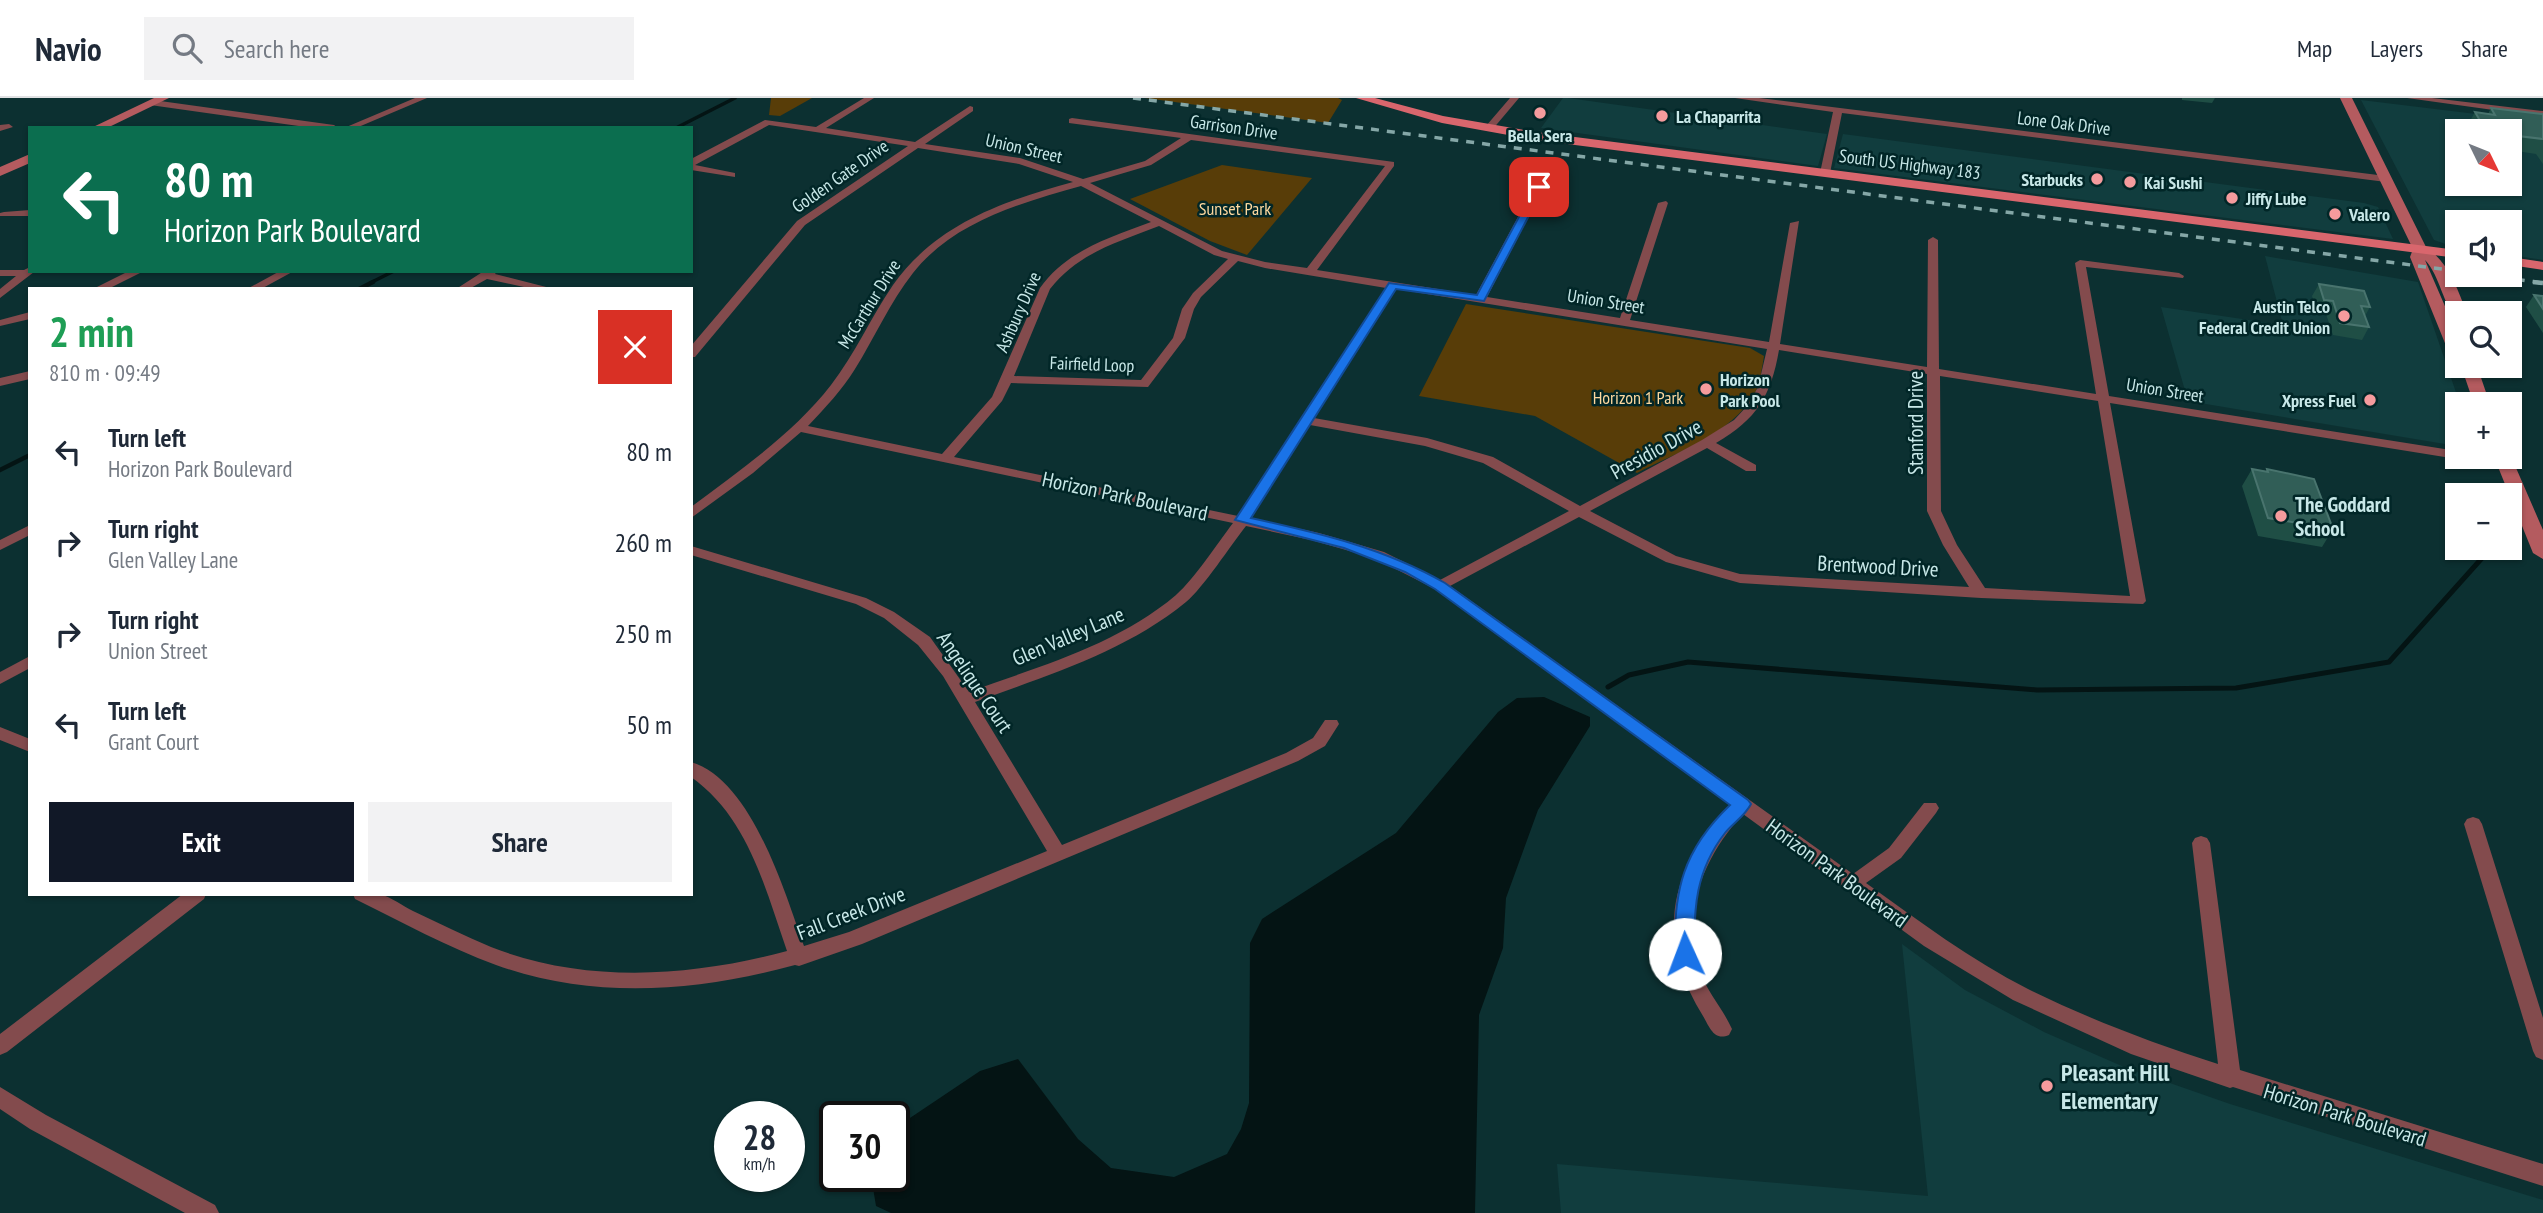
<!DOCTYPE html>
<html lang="en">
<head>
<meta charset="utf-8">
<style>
  body { margin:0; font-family:"PT Sans Narrow",sans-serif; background:#f2f2f3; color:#1f2937; height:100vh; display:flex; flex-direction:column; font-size:26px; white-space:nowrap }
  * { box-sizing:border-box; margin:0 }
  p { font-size:23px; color:#747a83 }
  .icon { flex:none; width:38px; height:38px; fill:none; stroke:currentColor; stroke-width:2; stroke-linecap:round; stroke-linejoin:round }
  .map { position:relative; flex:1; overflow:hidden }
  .sheet { position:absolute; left:28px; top:189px; width:665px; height:609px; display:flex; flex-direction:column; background:#fff; border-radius:0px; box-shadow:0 2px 5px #0004 }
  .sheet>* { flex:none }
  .banner { position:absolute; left:28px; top:28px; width:665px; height:147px; border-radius:0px; box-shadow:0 2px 5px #0004; background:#0b6e4f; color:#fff; overflow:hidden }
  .needle { width:46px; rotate:133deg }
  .buttons { position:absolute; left:2445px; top:21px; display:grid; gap:14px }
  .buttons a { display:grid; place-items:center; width:77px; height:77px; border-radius:0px; background:#fff; box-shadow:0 2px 5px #0004; font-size:35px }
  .speed { position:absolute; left:714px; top:1003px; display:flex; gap:14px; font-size:35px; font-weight:700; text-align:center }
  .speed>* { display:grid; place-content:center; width:91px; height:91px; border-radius:50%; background:#fff; box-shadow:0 2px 5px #0004; line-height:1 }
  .speed small { font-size:18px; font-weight:400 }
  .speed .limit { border:4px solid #111; border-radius:10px; background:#fff; color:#111 }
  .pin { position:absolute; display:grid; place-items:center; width:60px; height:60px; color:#fff; margin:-30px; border-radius:14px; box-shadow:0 4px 10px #0006 }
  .me { position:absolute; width:77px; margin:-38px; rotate:358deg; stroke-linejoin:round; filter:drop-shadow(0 0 5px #0008) }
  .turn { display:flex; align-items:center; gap:24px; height:147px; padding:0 21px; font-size:32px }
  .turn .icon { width:91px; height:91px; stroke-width:2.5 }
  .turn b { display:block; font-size:49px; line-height:60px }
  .round { display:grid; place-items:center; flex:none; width:74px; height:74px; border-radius:0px; background:#f2f2f3 }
  .head { display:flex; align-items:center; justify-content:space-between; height:119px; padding:0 21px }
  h1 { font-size:42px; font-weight:800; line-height:52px; color:#1e9e55 }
  .action { display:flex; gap:14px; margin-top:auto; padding:14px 21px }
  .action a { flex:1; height:80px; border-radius:0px; background:#111827; color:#fff; font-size:28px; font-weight:800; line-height:80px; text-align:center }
  .action a+a { background:#f2f2f3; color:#1f2937 }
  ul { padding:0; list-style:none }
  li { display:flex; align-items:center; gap:21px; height:91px; padding:0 21px }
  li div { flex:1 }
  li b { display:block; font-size:26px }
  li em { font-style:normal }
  header { display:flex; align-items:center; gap:42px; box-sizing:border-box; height:98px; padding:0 35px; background:#fff; border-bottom:2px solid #e0e1e3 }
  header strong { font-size:33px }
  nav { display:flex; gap:38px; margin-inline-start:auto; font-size:24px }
  .search { width:490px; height:63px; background:#f2f2f3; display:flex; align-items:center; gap:18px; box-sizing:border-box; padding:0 24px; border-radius:0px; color:#747a83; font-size:26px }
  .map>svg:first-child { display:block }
  .built { fill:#113d3e; fill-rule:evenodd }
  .green { fill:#583d08 }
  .water { fill:#041414 }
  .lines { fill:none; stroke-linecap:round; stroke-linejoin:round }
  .stream-far2 { stroke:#041414; stroke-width:3.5 }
  .stream-far1 { stroke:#041414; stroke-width:4.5 }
  .stream { stroke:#041414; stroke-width:5 }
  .street { fill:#834b4d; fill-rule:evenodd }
  .secondary { fill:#b45b5f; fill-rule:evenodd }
  .primary { fill:#d9666d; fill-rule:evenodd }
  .rail-far1 { stroke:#85a7a7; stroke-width:3.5; stroke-dasharray:8 8; stroke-linecap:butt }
  .rail { stroke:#85a7a7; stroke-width:4.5; stroke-dasharray:10 10; stroke-linecap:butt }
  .wall { fill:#1f4e45 }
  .building { fill:#315e57; stroke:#49746e; stroke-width:2 }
  .route { fill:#1a73e8; stroke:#114b97; stroke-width:2 }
  .poi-dot { fill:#f59b9d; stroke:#012627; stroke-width:2.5 }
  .labels { text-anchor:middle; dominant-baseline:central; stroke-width:5; stroke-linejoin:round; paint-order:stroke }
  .far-poi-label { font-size:18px; font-weight:bold; fill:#c8e8e8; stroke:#012627; text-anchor:start }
  .far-street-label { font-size:18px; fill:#c8e8e8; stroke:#012627 }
  .far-park-label { font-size:18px; fill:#fdd89f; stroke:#012627 }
  .street-label { font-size:21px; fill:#c8e8e8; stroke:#012627 }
  .poi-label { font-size:21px; font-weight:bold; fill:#c8e8e8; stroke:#012627; text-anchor:start }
  .near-poi-label { font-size:24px; font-weight:bold; fill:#c8e8e8; stroke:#012627; text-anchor:start }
</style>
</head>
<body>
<header>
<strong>Navio</strong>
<div class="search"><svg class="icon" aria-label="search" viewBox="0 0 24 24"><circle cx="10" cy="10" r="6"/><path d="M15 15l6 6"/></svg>Search here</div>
<nav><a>Map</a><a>Layers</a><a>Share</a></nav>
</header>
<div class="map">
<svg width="2543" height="1115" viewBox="0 0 2543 1115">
  <rect width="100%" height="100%" fill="#0c3031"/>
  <path class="built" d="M 1563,0 L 1568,0 L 1827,36 L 1818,68 L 1541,30 Z
    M 2361,2 L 2543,24 L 2543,162 L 2510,157 L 2510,124 L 2457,124 L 2457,150 L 2434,142 ZM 2457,33 L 2510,33 L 2510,86 L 2457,86 Z
    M 1843,36 L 2364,105 L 2378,109 L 2393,141 L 1834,70 Z
    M 2265,158 L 2418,184 L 2460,306 L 2457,306 L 2457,348 L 2188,303 L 2161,209 L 2283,227 Z
    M 1902,846 L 1965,892 L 2044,934 L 2124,969 L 2230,1006 L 2543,1102 L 2543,1115 L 1561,1115 L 1557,1066 L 1928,1098 Z"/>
  <path class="green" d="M 771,0 L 812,0 L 780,18 L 769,17 Z
    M 1145,0 L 1338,0 L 1342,2 L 1328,25 Z
    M 1222,67 L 1312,80 L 1247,157 L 1210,143 L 1130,101 Z
    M 1466,206 L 1750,250 L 1764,258 C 1762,270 1760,285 1755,295 C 1732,336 1677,354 1637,375 L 1535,318 L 1419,298 Z"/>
  <path class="water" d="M 1544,599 L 1590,619 L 1590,628 L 1538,712 L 1506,800 L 1503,850 L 1479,917 L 1475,1115 L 891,1115 L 876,1108 L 871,1078 L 894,1078 L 894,1035 L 901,1026 L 980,973 L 1018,961 L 1078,1041 L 1111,1070 L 1174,1079 L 1227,1056 L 1241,1031 L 1249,1005 L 1250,845 L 1262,821 L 1396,735 L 1498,614 L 1517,600 Z"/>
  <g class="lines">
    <path class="stream-far2" d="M 676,30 L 735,0
      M 370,185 L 394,173"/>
    <path class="stream-far1" d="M 359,191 L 373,184
      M 0,372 L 30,357"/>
    <path class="stream" d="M 1608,589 L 1629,577 L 1688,564 L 2037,592 L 2236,590 L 2389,564 L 2491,450"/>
    <path class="street" d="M 415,0 L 427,0 L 356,30 L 344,30 Z
      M 864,0 L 874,0 L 826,30 L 915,44 L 970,8 L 973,9 L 973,13 L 925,46 L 1020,60 L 1083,81 L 1145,63 L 1181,40 L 1069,25 L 1069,21 L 1072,20 L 1394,64 L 1394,68 L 1317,172 L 1476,197 L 1534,89 L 1542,87 L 1544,89 L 1487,199 L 1620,220 L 1658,105 L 1666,103 L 1668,105 L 1630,222 L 1769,244 L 1790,125 L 1799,123 L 1780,246 L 1927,269 L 1928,142 L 1933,139 L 1938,142 L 1939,271 L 2096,296 L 2075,165 L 2080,162 L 2179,175 L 2184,178 L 2183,180 L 2086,169 L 2109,298 L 2457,353 L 2457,359 L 2491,359 L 2510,362 L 2512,365 L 2505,369 L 2468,363 L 2462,360 L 2457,361 L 2110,305 L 2146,503 L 2143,506 L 1981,500 L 1740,485 L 1666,464 L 1579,419 L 1450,488 L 1853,776 L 1889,750 L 1924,705 L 1936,705 L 1939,710 L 1936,715 L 1901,760 L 1866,785 C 1919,823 1971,862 2028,891 C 2089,921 2152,945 2218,966 L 2192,745 L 2195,740 L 2201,738 L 2207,740 L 2210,745 L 2240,972 L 2543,1066 L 2543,1088 L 2233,989 L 2230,990 L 2131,956 L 2013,902 L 1924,848 L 1743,716 C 1704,758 1679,817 1700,874 C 1708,895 1723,911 1732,931 L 1729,937 C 1714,943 1710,930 1703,918 C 1655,840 1668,772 1731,707 L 1435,491 L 1374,460 L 1311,442 L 1246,428 C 1230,448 1204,489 1186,504 C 1125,554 1048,577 975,604 L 1062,747 L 1286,655 L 1313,640 L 1325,622 L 1337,622 L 1339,626 L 1325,648 L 1298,663 L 862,846 L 799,868 L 795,867 C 697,894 593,902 496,867 C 447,849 402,824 355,801 L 353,796 C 361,796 371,795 380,796 C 391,799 403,808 413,813 C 439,825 465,838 491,849 C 585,886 691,879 787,853 C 765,790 748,719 691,679 L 691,664 C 752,682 785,795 804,848 L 849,834 L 1047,753 L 943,578 L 918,547 L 884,520 L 856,506 L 691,457 L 691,448 L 866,500 L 894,514 L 930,539 L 969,594 C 1040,568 1117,547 1176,497 C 1195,480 1217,446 1233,425 L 801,334 L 753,375 L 691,420 L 691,409 C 740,372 793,336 831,287 C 855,256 871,219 893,187 C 936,126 1004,103 1073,84 L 1019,66 L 918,50 L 805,127 L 695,259 L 691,259 L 691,248 L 797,123 L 908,48 L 769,27 L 695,67 L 735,75 L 735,79 L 691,72 L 691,61 L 765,22 L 816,29 ZM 1191,42 L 1385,68 L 1307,170 L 1265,164 L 1222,153 L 1090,85 L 1151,67 ZM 1081,88 L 1151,124 C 1109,140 1067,152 1040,190 L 992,299 L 942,356 L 808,328 C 825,310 842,292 855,271 C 875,239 890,204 913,175 C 953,124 1021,105 1081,88 ZM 1159,128 L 1214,157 L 1228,161 L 1193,195 L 1182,211 L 1173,240 L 1141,282 L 1014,278 L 1050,191 C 1078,155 1118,144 1159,128 ZM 1238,163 L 1265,170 L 1386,190 L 1238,418 L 954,359 L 1002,303 L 1011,285 L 1148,289 L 1185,240 L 1194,211 L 1201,199 ZM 1396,191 L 1767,251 L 1758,289 L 1748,307 L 1734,322 L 1702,342 L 1580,408 L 1493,359 L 1427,340 L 1314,320 ZM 1779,252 L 1927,276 L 1927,413 L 1943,447 L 1969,489 L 1740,476 L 1676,458 L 1590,413 L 1707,350 L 1746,373 L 1756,373 L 1756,367 L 1716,345 C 1757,321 1771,298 1779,252 ZM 1940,278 L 2098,303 L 2130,498 L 1985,490 L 1957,447 L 1941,413 ZM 1310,327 L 1425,348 L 1483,365 L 1569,413 L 1440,482 L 1384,454 L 1319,435 L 1251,420 Z
      M 1510,0 L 1519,0 L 1492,32 L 1486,32 L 1486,28 Z
      M 1735,0 L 1759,0 L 2386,78 L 2391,81 L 2386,84 L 1842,15 L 1830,75 L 1825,78 L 1820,75 L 1833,14 Z
      M 2407,0 L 2432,0 L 2543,13 L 2543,19 Z
      M 153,2 L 334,27 L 338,30 L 313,30 L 150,7 L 150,3 Z
      M 0,27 L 9,26 L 13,29 L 0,33 Z
      M 30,112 L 30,118 L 0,118 L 0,115 L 4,114 Z
      M 30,169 L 30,173 L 34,174 L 0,200 L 0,191 L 16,178 L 0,178 L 0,172 L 24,172 Z
      M 129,173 L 144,173 L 108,191 L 93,191 Z
      M 280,173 L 294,173 L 261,191 L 247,191 Z
      M 484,173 L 497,173 L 495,176 L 554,191 L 533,191 L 487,181 L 469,191 L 456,191 Z
      M 30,214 L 30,221 L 0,228 L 0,222 Z
      M 30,273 L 30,281 L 0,288 L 0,280 Z
      M 30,427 L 30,437 L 0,452 L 0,442 Z
      M 30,558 L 30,570 L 0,586 L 0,574 Z
      M 0,629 L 30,641 L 30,654 L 0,642 Z
      M 2473,719 L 2479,721 L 2482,726 L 2543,920 L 2543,962 L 2536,959 L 2533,953 L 2464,726 L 2467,721 Z
      M 183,796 L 206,796 L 204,801 L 7,954 L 0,957 L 0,936 Z
      M 0,989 L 46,1017 L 215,1107 L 219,1115 L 185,1115 L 30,1031 L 0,1011 Z"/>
    <path class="secondary" d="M 154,0 L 169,0 L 107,30 L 91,30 Z
      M 2340,0 L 2352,0 L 2426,149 C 2449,165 2457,190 2467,215 L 2457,215 L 2457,219 C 2444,211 2440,177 2425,162 L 2457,236 L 2457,260 L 2449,255 L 2410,159 L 2413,151 Z
      M 30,56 L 30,65 L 0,78 L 0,69 Z
      M 2461,268 L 2477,268 L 2490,306 L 2474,306 Z
      M 2510,356 L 2543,432 L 2543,461 L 2533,455 L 2494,359 L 2510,359 Z"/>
    <path class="primary" d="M 1356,0 L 1375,0 L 1443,18 L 1536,34 L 2457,152 L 2457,160 L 1536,42 L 1442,25 Z
      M 2510,159 L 2543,164 L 2543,172 L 2510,167 Z"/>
    <path class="rail-far1" d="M 1133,0 L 2457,173
      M 2485,177 L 2543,185"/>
    <path class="rail" d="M 2533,184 L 2543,185"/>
  </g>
  <path class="wall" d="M 2182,0 L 2215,0 L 2212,5 L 2182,2 Z
    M 2491,10 L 2543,16 L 2543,66 L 2536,56 L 2510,52 L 2510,33 L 2470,33 L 2467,28 L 2475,14 L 2488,16 Z
    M 2319,186 L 2370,209 L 2365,218 L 2369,229 L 2362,242 L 2333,237 L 2326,216 L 2317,214 L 2312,198 Z
    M 2534,197 L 2543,198 L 2543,235 L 2526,209 Z
    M 2252,371 L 2266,373 L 2267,371 L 2333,431 L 2322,449 L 2258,438 L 2242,388 Z"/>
  <path class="building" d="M 2491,10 L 2543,16 L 2543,41 L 2510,37 L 2510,33 L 2486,33 L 2475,14 L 2495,17 Z
    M 2319,186 L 2364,193 L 2370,209 L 2361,208 L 2369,229 L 2340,225 L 2333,203 L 2324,202 Z
    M 2534,197 L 2543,198 L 2543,211 Z
    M 2252,371 L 2268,374 L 2267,371 L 2314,381 L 2333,431 L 2268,420 Z"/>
  <path class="route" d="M 1539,86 L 1544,89 L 1484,203 L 1396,191 L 1251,420 C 1319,435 1384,450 1445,485 L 1748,702 L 1751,706 C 1745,718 1733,725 1725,735 C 1696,772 1693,811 1695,856 L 1692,862 L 1678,862 L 1675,856 C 1673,793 1683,752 1730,707 L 1435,491 L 1405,474 L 1344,450 L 1235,422 L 1389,185 L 1477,197 L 1535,89 Z"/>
  <g class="poi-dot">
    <circle cx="1540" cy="15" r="7"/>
    <circle cx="1662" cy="18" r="7"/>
    <circle cx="2097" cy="81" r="7"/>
    <circle cx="2130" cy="84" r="7"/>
    <circle cx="2232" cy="100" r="7"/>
    <circle cx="2335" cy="116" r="7"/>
    <circle cx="2344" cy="218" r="7"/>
    <circle cx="1706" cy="291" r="7"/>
    <circle cx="2370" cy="302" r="7"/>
    <circle cx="2281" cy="418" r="7"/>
    <circle cx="2047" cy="988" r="7"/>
  </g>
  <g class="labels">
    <g class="far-poi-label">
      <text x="1676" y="18">La Chaparrita</text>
      <text x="1540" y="37" text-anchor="middle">Bella Sera</text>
      <text x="2083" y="81" text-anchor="end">Starbucks</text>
      <text x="2144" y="84">Kai Sushi</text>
      <text x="2246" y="100">Jiffy Lube</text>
      <text x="2349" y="116">Valero</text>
      <text x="2330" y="208" text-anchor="end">Austin Telco<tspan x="2330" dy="21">Federal Credit Union</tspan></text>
      <text x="1720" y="281">Horizon<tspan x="1720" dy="21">Park Pool</tspan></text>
      <text x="2356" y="302" text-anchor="end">Xpress Fuel</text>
    </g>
    <g class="far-street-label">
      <text transform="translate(2064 25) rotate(7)">Lone Oak Drive</text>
      <text transform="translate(1234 29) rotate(8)">Garrison Drive</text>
      <text transform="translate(1024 50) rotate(13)">Union Street</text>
      <text transform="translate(1910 66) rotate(7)">South US Highway 183</text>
      <text transform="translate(840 78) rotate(-35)">Golden Gate Drive</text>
      <text transform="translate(1606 203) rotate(9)">Union Street</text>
      <text transform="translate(869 206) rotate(-58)">McCarthur Drive</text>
      <text transform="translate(1018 214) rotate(-66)">Ashbury Drive</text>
      <text transform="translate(1092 266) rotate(2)">Fairfield Loop</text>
      <text transform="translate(2165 292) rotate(9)">Union Street</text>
    </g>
    <g class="far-park-label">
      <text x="1235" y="110">Sunset Park</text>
      <text x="1638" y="299">Horizon 1 Park</text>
    </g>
    <g class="street-label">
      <text transform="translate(1915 325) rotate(-90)">Stanford Drive</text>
      <text transform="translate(1656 351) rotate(-29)">Presidio Drive</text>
      <text transform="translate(1125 398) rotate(12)">Horizon Park Boulevard</text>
      <text transform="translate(1878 468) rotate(3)">Brentwood Drive</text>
      <text transform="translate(1068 538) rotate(-23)">Glen Valley Lane</text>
      <text transform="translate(975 584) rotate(56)">Angelique Court</text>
      <text transform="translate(1837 775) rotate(36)">Horizon Park Boulevard</text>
      <text transform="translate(851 815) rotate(-21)">Fall Creek Drive</text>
      <text transform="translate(2345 1017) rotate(17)">Horizon Park Boulevard</text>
    </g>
    <g class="poi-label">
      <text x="2295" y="406">The Goddard<tspan x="2295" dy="24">School</tspan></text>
    </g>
    <g class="near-poi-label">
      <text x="2061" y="974">Pleasant Hill<tspan x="2061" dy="28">Elementary</tspan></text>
    </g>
  </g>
</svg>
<div class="buttons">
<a><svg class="needle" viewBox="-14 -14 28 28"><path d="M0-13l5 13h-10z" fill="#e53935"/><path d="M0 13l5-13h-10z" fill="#747a83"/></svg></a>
<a><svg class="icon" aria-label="sound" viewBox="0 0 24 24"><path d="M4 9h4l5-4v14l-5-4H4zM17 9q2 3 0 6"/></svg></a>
<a><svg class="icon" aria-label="search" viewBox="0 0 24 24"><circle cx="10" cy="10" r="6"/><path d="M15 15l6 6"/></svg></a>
<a>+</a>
<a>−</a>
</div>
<div class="speed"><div>28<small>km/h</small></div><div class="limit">30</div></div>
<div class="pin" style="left:1539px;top:89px;background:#d93025"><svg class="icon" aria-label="arrive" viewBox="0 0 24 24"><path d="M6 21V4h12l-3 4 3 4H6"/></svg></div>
<svg class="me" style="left:1685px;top:856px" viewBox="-20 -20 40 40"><circle r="19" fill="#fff"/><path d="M0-13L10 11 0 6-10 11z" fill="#1a73e8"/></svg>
<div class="banner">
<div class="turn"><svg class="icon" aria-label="left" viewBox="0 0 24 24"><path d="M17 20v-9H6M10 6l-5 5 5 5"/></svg><div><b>80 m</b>Horizon Park Boulevard</div></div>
</div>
<section class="sheet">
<div class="head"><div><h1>2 min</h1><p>810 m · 09:49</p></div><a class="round" style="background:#d93025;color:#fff"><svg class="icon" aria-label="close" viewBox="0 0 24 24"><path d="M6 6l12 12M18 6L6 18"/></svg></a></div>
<ul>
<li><svg class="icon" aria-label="left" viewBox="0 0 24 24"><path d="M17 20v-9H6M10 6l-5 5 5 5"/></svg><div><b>Turn left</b><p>Horizon Park Boulevard</p></div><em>80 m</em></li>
<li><svg class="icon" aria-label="right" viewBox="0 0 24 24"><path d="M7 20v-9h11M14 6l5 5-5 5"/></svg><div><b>Turn right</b><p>Glen Valley Lane</p></div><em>260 m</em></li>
<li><svg class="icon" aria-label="right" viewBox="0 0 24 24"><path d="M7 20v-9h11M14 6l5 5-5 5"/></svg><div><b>Turn right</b><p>Union Street</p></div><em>250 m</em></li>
<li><svg class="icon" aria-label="left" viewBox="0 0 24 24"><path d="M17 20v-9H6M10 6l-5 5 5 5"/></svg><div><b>Turn left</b><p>Grant Court</p></div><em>50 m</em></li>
</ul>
<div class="action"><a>Exit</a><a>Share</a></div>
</section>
</div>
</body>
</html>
